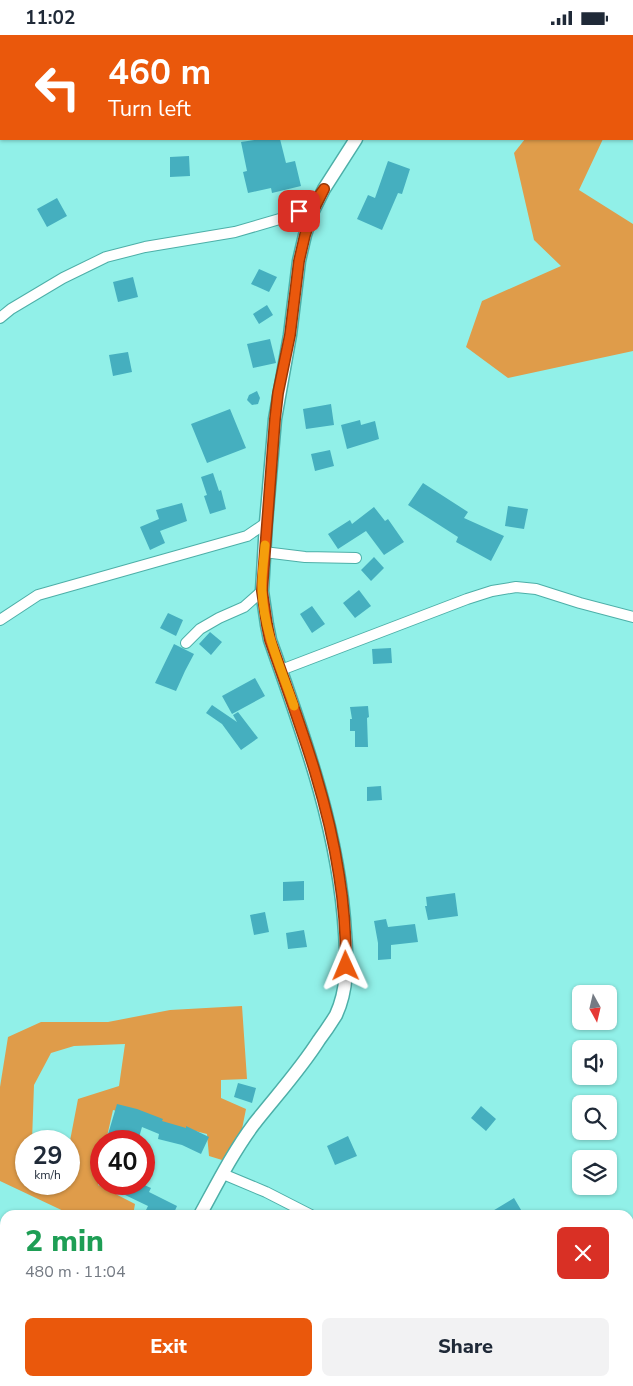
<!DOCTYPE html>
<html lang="en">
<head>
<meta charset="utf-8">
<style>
  body { margin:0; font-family:"Nunito Sans",sans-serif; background:#f2f2f3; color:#1f2937; height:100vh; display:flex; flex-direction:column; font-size:19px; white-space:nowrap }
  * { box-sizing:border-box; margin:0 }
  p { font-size:16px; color:#747a83 }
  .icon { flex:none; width:28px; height:28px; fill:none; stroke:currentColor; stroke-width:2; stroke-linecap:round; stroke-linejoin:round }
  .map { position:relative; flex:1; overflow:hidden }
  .drawer { position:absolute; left:0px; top:1175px; width:634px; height:176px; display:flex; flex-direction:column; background:#fff; border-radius:15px 15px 0 0; box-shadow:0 1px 4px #0004 }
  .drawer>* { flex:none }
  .top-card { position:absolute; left:0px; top:0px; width:634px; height:105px; box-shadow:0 1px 4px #0004; background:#ea580c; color:#fff; overflow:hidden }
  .needle { width:32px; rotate:172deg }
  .buttons { position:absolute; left:572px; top:950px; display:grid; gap:10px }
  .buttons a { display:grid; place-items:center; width:45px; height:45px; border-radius:8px; background:#fff; box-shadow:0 1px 4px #0004; font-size:25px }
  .speed { position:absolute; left:15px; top:1095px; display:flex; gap:10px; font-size:25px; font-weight:700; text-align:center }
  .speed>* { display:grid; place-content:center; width:65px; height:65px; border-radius:50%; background:#fff; box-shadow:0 1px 4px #0004; line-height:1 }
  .speed small { font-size:12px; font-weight:400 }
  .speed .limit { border:8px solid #d22; background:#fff; color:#111 }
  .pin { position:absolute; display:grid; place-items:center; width:42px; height:42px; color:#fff; margin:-21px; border-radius:10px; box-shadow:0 2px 8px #0006 }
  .me { position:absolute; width:55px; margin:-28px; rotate:359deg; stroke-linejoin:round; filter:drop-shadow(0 0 4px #0008) }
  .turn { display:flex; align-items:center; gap:18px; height:105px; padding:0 25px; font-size:22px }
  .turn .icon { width:65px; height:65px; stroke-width:2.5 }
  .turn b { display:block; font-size:35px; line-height:42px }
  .round { display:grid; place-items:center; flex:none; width:52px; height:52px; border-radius:8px; background:#f2f2f3 }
  .head { display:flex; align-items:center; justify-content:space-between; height:85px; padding:0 25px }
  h1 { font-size:30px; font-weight:800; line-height:38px; color:#1e9e55 }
  .cta { display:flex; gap:10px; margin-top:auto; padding:10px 25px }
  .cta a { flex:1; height:58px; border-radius:8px; background:#ea580c; color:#fff; font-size:20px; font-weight:800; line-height:58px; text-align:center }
  .cta a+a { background:#f2f2f3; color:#1f2937 }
  .status { display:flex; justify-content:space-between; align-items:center; height:35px; padding:0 25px; background:#fff; direction:ltr }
  .status svg { height:14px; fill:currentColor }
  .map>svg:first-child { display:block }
  .green { fill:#df9c4a; fill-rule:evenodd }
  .building { fill:#45afbf }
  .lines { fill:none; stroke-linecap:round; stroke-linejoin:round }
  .minor-casing { stroke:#4dafa8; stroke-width:12 }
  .tertiary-casing { stroke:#4dafa8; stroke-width:15 }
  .minor { stroke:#fff; stroke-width:10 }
  .tertiary { stroke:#fff; stroke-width:12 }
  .route-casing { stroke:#983908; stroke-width:12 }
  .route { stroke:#ea580c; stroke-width:9 }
  .slow { stroke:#f59e0b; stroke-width:9 }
</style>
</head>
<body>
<div class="status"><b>11:02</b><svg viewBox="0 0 49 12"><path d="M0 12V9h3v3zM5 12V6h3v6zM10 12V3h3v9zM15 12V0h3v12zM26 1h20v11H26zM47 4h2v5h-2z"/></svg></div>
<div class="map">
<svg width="633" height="1351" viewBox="0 0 633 1351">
  <rect width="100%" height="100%" fill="#91f0e8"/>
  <path class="green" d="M 525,104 L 603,104 L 579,155 L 633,189 L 633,316 L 508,343 L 466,312 L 482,266 L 561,231 L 534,205 L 514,118 Z
    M 242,971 L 247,1044 L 221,1045 L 221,1063 L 246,1074 L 235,1129 L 209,1121 L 207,1099 L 113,1075 L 106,1106 L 101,1106 L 101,1133 L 98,1150 L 135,1169 L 133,1180 L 72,1180 L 0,1146 L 0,1052 L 8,1002 L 41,987 L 108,987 L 170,975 ZM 125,1009 L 119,1051 L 78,1064 L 69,1111 L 69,1149 L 26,1149 L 26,1106 L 32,1106 L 34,1050 L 51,1018 L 74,1011 Z"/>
  <path class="building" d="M 262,104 L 280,104 L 286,128 L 295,126 L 301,151 L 272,158 L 271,153 L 248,158 L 243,137 L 247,136 L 241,107 Z
    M 189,121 L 190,141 L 170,142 L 170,122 Z
    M 388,126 L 410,134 L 402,159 L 398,158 L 382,195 L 357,184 L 368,160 L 375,163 Z
    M 57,163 L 67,181 L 47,192 L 37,174 Z
    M 259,234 L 277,242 L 269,257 L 251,249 Z
    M 133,242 L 138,262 L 118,267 L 113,247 Z
    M 267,270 L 273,280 L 259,289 L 253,279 Z
    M 270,304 L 276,328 L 253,333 L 247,309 Z
    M 128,317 L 132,337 L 113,341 L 109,320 Z
    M 257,356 L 260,363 L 258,369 L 252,370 L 247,365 L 249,360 Z
    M 331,369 L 334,390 L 306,394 L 303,374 Z
    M 230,374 L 246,413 L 207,428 L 191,389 Z
    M 360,385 L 361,390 L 375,386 L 379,404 L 347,414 L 341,390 Z
    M 330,415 L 334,431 L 315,436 L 311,419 Z
    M 213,438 L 219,456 L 221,455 L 226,474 L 210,479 L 204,461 L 207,460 L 201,442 Z
    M 423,448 L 468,477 L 464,483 L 504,501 L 491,526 L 456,507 L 458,502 L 408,470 Z
    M 182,468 L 187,486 L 160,496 L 165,508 L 150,515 L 140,492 L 159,484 L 156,475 Z
    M 508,471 L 528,474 L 524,494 L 505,491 Z
    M 374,472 L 385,486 L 388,484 L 404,507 L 384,520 L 366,496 L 338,514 L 328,499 L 350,485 L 352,489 Z
    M 374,522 L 384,533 L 371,546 L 361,535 Z
    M 359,555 L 371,571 L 355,583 L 343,568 Z
    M 312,571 L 325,589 L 312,598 L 300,579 Z
    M 168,578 L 183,585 L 176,601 L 160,593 Z
    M 210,597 L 222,607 L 211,620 L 199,609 Z
    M 174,609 L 194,619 L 185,636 L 176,656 L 155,648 Z
    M 391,613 L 392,628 L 373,629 L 372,614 Z
    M 255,643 L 265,661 L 232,679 L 222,661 Z
    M 212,670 L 237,687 L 233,680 L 238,677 L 258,703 L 241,715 L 222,689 L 206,678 Z
    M 368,671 L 369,682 L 367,683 L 368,712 L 355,712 L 355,696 L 350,696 L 350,684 L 352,684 L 350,672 Z
    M 381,751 L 382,765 L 367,766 L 367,752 Z
    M 304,846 L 304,865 L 283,866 L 283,847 Z
    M 455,858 L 458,881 L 428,885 L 425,871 L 427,871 L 426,862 Z
    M 265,877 L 269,897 L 254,900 L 250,880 Z
    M 386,884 L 388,892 L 415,889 L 418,907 L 391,910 L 391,924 L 378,925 L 378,908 L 374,886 Z
    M 304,895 L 307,912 L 288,914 L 286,898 Z
    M 238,1048 L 256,1053 L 252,1068 L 234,1062 Z
    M 117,1069 L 137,1074 L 163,1084 L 162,1086 L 186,1093 L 186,1091 L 209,1102 L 201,1119 L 182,1110 L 158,1104 L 159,1099 L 142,1092 L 138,1106 L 106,1106 Z
    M 481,1071 L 496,1084 L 486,1096 L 471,1083 Z
    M 348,1101 L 357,1121 L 335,1130 L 327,1111 Z
    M 102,1149 L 142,1149 L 151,1153 L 149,1157 L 177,1171 L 173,1180 L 150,1180 L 145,1177 L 148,1171 L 123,1159 L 124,1158 Z
    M 514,1163 L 524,1180 L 486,1180 Z"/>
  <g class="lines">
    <defs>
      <path id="minor" d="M 0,283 L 11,274 L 63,243 L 106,222 L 145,212 L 235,197 L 283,183 L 314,168 L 317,163
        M 264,517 L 305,522 L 356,523
        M 0,585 L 38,560 L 247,501 L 266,488
        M 186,608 L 200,594 L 219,583 L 244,572 L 262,556
        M 281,635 L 467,564 L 492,556 L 516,552 L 536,554 L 580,568 L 633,582
        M 223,1139 L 266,1157 L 311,1180
        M 629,1330 L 633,1332"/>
      <path id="tertiary" d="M 431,1 L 432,0
        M 200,1180 C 217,1149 233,1117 254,1089 C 276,1061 300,1035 319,1005 C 325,997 331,988 336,980 C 348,954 347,926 345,898 C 339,796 304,701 270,605 L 267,590 L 262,556 L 266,488 L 275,384 L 290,300 L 299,226 L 305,200 L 313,176 L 324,154 L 356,104
        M 26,1351 L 31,1346"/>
    </defs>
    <use href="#minor" class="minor-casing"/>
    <use href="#tertiary" class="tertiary-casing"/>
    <use href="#minor" class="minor"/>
    <use href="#tertiary" class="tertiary"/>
  </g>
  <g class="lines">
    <defs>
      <path id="route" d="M 299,176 L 314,168 L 324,154 L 313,176 L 305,200 L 299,226 L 290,300 L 278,358 L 275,384 L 262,556 L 267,590 L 270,605 C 297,682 327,759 339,840 C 344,870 346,900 346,931"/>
    </defs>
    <use href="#route" class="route-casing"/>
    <use href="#route" class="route"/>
    <path class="slow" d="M 265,510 C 264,525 261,541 262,556 C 264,597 281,633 294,671"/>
  </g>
</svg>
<div class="buttons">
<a><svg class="needle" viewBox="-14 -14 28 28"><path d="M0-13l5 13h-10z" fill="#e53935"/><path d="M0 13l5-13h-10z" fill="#747a83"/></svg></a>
<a><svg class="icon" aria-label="sound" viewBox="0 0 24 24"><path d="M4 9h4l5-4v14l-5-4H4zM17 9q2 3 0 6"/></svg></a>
<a><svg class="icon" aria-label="search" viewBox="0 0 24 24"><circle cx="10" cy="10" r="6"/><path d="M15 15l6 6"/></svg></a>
<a><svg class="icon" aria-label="layers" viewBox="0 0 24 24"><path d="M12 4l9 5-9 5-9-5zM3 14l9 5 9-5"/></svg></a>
</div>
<div class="speed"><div>29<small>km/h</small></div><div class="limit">40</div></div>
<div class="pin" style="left:299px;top:176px;background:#d93025"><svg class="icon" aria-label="arrive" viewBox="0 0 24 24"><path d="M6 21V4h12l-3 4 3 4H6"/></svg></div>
<svg class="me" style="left:346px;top:931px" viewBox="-20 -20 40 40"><path d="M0-17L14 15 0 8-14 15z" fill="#ea580c" stroke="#fff" stroke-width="4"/></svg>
<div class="top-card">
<div class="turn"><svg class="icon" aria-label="left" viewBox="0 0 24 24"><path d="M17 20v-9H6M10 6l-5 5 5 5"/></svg><div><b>460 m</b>Turn left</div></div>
</div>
<section class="drawer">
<div class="head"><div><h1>2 min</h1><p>480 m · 11:04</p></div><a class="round" style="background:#d93025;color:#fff"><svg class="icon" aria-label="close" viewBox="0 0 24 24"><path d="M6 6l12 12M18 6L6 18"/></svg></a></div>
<div class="cta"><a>Exit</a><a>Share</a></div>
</section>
</div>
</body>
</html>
